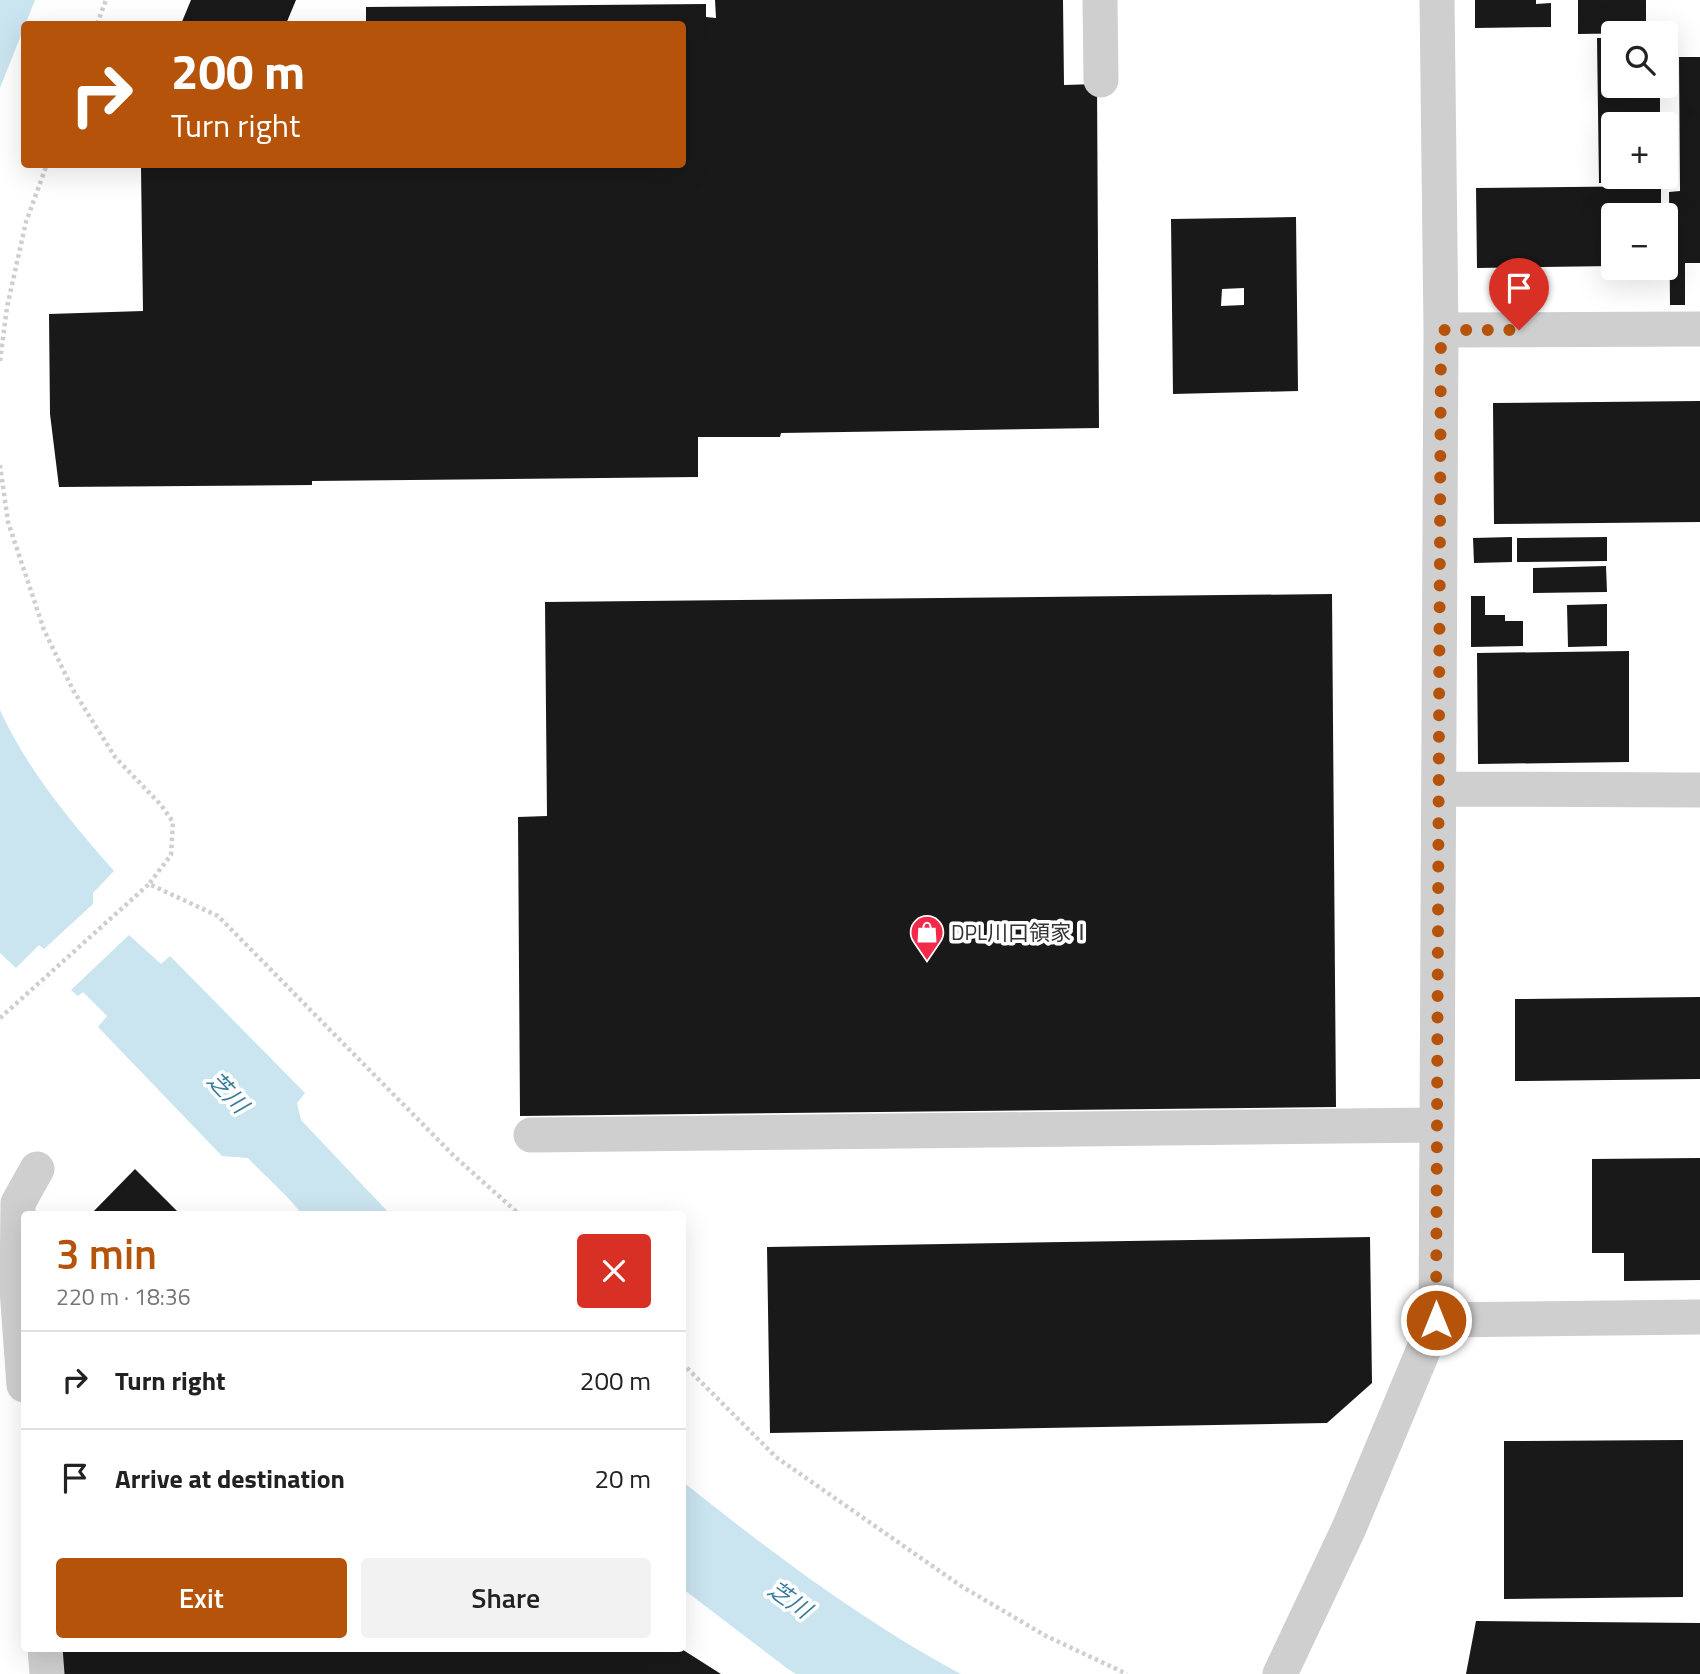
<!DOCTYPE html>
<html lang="en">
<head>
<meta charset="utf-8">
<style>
  body { margin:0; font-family:"Titillium Web","Noto Sans JP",sans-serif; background:#f2f2f2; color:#222; height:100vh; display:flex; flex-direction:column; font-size:26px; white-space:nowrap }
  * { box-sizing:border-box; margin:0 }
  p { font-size:23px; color:#767676 }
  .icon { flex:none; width:38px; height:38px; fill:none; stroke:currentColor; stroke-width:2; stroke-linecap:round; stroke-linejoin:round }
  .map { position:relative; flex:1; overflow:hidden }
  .sheet { position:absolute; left:21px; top:1211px; width:665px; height:441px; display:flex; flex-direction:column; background:#fff; border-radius:7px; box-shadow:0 7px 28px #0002 }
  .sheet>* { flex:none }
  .banner { position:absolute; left:21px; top:21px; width:665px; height:147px; border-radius:7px; box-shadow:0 7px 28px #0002; background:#b45309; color:#fff; overflow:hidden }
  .controls { position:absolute; left:1601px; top:21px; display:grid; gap:14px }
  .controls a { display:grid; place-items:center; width:77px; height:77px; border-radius:7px; background:#fff; box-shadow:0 7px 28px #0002; font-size:35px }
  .pin { position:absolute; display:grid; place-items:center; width:60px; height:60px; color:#fff; margin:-72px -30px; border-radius:50% 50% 50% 0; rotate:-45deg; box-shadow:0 0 7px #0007 }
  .pin .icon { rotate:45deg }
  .me { position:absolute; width:77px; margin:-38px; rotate:0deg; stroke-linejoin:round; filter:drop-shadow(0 0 5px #0008) }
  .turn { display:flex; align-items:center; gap:24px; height:147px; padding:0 35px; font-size:32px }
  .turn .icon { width:91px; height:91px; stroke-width:2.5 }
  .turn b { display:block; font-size:49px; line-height:60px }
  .round { display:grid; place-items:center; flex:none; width:74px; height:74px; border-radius:7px; background:#f2f2f2 }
  .head { display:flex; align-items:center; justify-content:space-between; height:119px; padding:0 35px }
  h1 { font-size:42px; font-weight:600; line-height:52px; color:#b45309 }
  .cta { display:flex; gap:14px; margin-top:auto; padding:14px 35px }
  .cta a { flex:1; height:80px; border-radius:7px; background:#b45309; color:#fff; font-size:28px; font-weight:600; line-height:80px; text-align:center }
  .cta a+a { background:#f2f2f2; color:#222 }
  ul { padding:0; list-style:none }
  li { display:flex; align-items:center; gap:21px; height:98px; padding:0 35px; border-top:2px solid #e0e0e0 }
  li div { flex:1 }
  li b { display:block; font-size:26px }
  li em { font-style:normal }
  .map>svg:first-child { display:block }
  .water { fill:#cae4f0 }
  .building { fill:#191919; fill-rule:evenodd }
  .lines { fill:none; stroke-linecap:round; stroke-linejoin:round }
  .path { stroke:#cfcfcf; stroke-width:4.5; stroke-dasharray:3.5 3.5; stroke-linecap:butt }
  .minor { stroke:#cfcfcf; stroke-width:35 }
  .route { stroke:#b45309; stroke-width:12; stroke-dasharray:0 21.6 }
  .labels { text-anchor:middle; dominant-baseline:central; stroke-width:7; stroke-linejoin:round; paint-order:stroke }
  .poi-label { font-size:21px; fill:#323232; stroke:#fff; text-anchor:start }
  .water-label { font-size:23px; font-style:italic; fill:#387d9b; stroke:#fff }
</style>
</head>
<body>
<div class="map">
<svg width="1700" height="1674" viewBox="0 0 1700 1674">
  <rect width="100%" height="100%" fill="#fff"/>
  <path class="water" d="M 0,0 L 35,0 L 0,88 Z
    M 0,710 C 28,771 71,822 114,871 L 93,893 L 93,904 L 44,949 L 39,945 L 16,968 L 0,953 Z
    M 129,935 L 161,964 L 170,956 L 305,1093 L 297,1103 L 301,1120 L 390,1214 L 302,1214 C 286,1194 266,1177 248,1158 L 222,1156 L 98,1027 L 107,1016 L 83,992 L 78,996 L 71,990 Z
    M 683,1482 C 771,1552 862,1621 961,1674 L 796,1674 L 788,1669 L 683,1589 Z"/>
  <path class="building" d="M 191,0 L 296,0 L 286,24 L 181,24 Z
    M 715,0 L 1063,0 L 1064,85 L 1097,84 L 1099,428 L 781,433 L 780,437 L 698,437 L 698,477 L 312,481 L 312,485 L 59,487 L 50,414 L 49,314 L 143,311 L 141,168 L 311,166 L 311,164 L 349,164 L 349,168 L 367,168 L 367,164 L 682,164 L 682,24 L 366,24 L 366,7 L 706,4 L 706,17 L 716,18 Z
    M 1475,0 L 1536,0 L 1536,4 L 1551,3 L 1551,27 L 1475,28 Z
    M 1578,0 L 1646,0 L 1646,33 L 1578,34 Z
    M 1597,38 L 1614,38 L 1614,86 L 1660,86 L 1660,124 L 1614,124 L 1614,177 L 1661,177 L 1661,182 L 1599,183 Z
    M 1679,57 L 1700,57 L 1700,263 L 1685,263 L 1685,305 L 1670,305 L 1669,192 L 1680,191 Z
    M 1661,186 L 1661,215 L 1614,215 L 1614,266 L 1477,268 L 1476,188 Z
    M 1296,217 L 1298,391 L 1173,394 L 1171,219 ZM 1244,288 L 1244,305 L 1221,306 L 1222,289 Z
    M 1700,401 L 1700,522 L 1494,524 L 1493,403 Z
    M 1512,537 L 1512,562 L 1474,563 L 1473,538 Z
    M 1607,537 L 1607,561 L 1517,562 L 1517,538 Z
    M 1606,566 L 1607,592 L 1533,593 L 1533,568 Z
    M 1332,594 L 1336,1107 L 520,1116 L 518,817 L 547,816 L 545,602 Z
    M 1471,596 L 1485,596 L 1485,615 L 1505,615 L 1505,621 L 1523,621 L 1523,646 L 1471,647 Z
    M 1607,604 L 1607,646 L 1568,647 L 1567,605 Z
    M 1629,651 L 1629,762 L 1478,764 L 1477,653 Z
    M 1700,997 L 1700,1079 L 1515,1081 L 1515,999 Z
    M 1700,1158 L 1700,1280 L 1624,1281 L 1624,1253 L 1592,1253 L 1592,1159 Z
    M 135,1169 L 180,1214 L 91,1214 Z
    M 1370,1237 L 1372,1383 L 1327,1423 L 770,1433 L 767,1247 Z
    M 1683,1440 L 1683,1597 L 1504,1599 L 1504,1441 Z
    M 1476,1621 L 1700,1623 L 1700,1674 L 1466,1674 Z
    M 54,1648 L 680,1648 L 721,1674 L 56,1674 Z"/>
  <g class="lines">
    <path class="path" d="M 97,24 L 106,0
      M 0,361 L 7,307 L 26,222 L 47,164
      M 0,465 L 8,522 L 44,630 L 73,690 L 115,757 L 161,805 L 173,822 L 171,855 L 149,884
      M 0,1018 L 149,884 L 218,916 L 454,1156 L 519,1214
      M 682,1363 L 776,1457 L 961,1586 L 1046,1636 L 1127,1674"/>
    <path class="minor" d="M 1100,0 L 1101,80
      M 1441,330 L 1700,329
      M 1440,789 L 1700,790
      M 531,1135 L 1437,1125
      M 1436,1320 L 1441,330 L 1437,0
      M 24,1385 L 17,1289 L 18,1203 L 37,1169
      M 45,1648 L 47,1674
      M 1280,1674 L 1349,1528 L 1436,1320 L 1700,1317"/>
  </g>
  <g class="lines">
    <path class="route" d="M 1436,1320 L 1441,330 L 1519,330"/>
  </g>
  <defs>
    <symbol id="shop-pin" viewBox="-11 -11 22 30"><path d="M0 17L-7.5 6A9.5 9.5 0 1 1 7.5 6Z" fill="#f3294a" stroke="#fff"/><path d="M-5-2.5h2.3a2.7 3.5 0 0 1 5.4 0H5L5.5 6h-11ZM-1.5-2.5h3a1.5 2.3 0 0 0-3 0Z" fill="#fff"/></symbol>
  </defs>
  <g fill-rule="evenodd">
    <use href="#shop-pin" x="908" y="913" width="38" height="52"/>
  </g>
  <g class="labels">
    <g class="poi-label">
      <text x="951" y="932">DPL川口領家Ⅰ</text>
    </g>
    <g class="water-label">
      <text transform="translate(228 1092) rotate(46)">芝川</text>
      <text transform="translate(790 1599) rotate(35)">芝川</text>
    </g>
  </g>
</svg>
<div class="controls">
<a><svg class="icon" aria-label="search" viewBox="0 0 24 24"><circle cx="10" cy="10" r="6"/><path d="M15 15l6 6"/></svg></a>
<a>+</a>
<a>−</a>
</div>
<div class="pin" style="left:1519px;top:330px;background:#d93025"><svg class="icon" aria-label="arrive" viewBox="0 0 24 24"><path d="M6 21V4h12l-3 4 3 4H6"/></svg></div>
<svg class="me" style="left:1436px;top:1320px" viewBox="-20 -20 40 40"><circle r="17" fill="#b45309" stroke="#fff" stroke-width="3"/><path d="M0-11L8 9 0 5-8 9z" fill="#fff"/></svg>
<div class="banner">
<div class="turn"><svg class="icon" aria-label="right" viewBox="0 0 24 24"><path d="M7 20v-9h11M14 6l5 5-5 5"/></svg><div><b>200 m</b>Turn right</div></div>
</div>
<section class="sheet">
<div class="head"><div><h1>3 min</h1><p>220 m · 18:36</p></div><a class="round" style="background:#d93025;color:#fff"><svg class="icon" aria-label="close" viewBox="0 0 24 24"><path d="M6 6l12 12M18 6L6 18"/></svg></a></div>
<ul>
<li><svg class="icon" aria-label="right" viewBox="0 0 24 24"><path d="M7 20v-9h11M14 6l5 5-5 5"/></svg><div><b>Turn right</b></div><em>200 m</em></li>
<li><svg class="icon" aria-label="arrive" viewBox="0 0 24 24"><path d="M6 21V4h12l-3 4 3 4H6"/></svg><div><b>Arrive at destination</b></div><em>20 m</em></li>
</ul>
<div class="cta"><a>Exit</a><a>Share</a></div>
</section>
</div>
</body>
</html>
